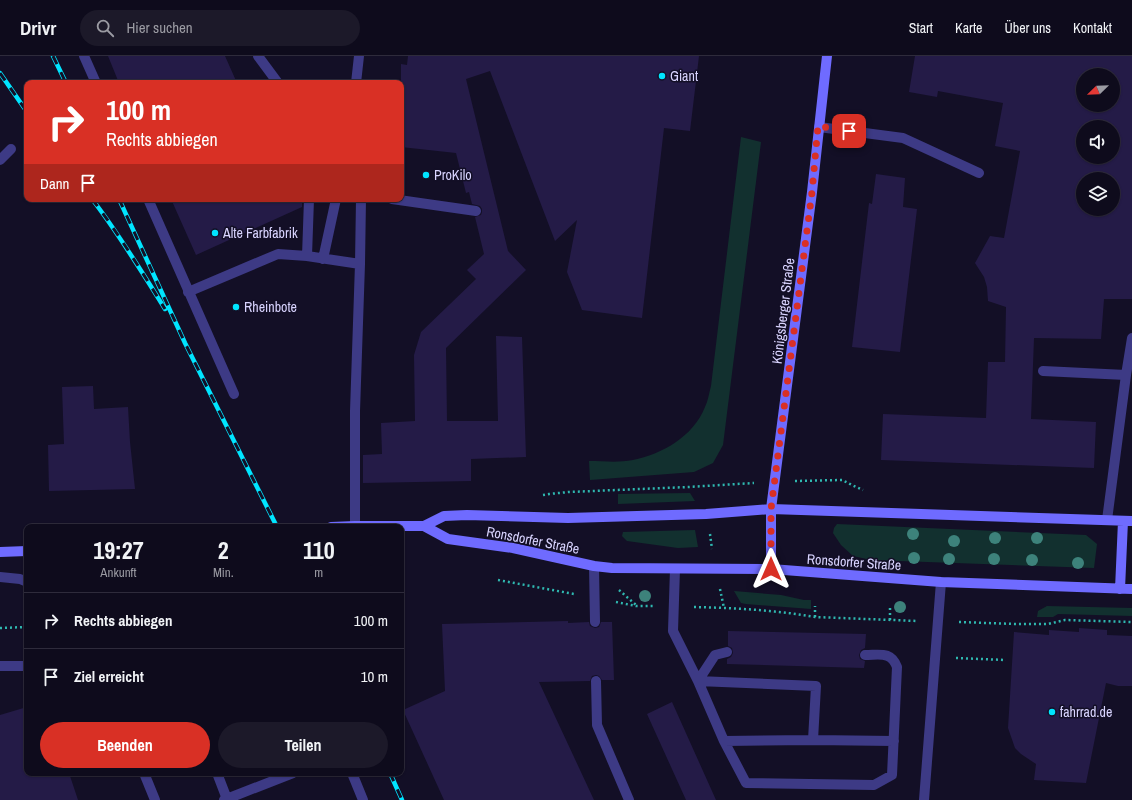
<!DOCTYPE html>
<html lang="de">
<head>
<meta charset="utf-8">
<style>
  body { margin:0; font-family:"Archivo Narrow",sans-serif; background:#1c1929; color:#f1f3f6; height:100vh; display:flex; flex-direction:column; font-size:15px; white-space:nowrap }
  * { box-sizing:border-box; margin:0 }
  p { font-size:13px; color:#9b9ba3 }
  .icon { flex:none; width:22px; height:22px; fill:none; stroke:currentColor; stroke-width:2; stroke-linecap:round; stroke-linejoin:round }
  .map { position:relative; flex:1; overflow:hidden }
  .side { position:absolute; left:24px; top:468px; width:380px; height:252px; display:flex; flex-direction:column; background:#0e0b1c; border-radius:8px; box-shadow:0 1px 3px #0004,0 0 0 1px #2e2b3b }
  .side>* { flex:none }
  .top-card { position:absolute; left:24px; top:24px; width:380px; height:122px; border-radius:8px; box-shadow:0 1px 3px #0004,0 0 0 1px #2e2b3b; background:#d93025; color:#fff; overflow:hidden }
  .needle { width:26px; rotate:247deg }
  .controls { position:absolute; left:1076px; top:12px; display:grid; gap:8px }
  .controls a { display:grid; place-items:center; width:44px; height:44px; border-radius:50%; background:#0e0b1c; box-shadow:0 1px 3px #0004,0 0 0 1px #2e2b3b; font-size:20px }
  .pin { position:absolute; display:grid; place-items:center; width:34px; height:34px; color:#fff; margin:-17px; border-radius:8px; box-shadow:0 2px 6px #0006 }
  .me { position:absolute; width:44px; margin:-22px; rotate:0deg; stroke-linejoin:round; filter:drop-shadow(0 0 3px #0008) }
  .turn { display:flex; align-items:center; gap:14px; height:84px; padding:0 16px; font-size:18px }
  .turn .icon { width:52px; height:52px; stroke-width:2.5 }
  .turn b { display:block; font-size:28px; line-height:34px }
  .then { display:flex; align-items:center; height:38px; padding:0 16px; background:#0003; gap:8px; font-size:15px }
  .eta { display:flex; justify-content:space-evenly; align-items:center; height:68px; text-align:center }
  .eta b { font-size:24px; font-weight:700; line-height:28px }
  .action { display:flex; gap:8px; margin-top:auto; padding:8px 16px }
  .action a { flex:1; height:46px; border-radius:24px; background:#d93025; color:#fff; font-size:16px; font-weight:700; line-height:46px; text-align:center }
  .action a+a { background:#1c1929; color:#f1f3f6 }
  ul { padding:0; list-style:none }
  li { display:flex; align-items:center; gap:12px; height:56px; padding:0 16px; border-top:1px solid #2e2b3b }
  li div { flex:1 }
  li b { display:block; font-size:15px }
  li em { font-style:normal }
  header { display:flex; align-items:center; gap:24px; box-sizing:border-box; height:56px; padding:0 20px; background:#0e0b1c; border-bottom:1px solid #2e2b3b }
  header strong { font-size:19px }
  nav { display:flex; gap:22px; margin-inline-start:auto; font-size:14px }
  .search { width:280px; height:36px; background:#1c1929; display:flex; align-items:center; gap:10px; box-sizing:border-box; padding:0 14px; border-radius:22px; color:#9b9ba3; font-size:15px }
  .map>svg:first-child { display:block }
  .green { fill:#12302f }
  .building { fill:#241b47; fill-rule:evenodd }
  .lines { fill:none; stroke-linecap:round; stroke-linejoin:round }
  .path { stroke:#2fb8b0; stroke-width:2.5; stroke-dasharray:2 3; stroke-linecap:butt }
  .lane { stroke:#3d3a85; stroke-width:10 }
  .street { stroke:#3d3a85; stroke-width:10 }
  .secondary { stroke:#6f6bff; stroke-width:10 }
  .rail-casing { stroke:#00e5ff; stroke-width:4.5 }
  .rail { stroke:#130f26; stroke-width:3; stroke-dasharray:9; stroke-linecap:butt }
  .tree { fill:#3d827b }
  .route { stroke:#d93025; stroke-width:7; stroke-dasharray:0 12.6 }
  .poi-dot { fill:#00e5ff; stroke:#130f26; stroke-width:1.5 }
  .labels { text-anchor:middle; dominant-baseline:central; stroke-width:3; stroke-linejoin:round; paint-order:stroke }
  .poi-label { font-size:14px; fill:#d9d4ff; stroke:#130f26; text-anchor:start }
  .street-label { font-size:14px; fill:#d9d4ff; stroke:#130f26 }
</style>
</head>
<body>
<header>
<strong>Drivr</strong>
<div class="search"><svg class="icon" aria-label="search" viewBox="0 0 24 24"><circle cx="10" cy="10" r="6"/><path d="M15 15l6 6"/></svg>Hier suchen</div>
<nav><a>Start</a><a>Karte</a><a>Über uns</a><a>Kontakt</a></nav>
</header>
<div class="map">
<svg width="1132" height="744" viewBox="0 0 1132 744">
  <rect width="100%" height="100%" fill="#130f26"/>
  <path class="green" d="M 741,81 L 761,86 L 723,389 L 713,407 L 694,416 L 590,424 L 589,405 C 603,405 618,407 633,404 C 662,398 693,381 705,351 C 708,345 709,337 711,330 Z
    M 690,437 L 695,445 L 618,448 L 618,438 Z
    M 837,468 L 1086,479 L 1097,488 L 1094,512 L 871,504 L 853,500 L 841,489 L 833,477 L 834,472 Z
    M 695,474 L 698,491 L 678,492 L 627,485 L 622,480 L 623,476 Z
    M 734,535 L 781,539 L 804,544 L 811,544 L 811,553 L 746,548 L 741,547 Z
    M 1047,550 L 1132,552 L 1132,560 L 1058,558 L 1053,561 L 1037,561 L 1038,555 Z"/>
  <path class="building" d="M 108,0 L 225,0 L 237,27 L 119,27 Z
    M 408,0 L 699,0 L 690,75 L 664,72 L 642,262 L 582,254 L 567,216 L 577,164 L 555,185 L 490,15 L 466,23 L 508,195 L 526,214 L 446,292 L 447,365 L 498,365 L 496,280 L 522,281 L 526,401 L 471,403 L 471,425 L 363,427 L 363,399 L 382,398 L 381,367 L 415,365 L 414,299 L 421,276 L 476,223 L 467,214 L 484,198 L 475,161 L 481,159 L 482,156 L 482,153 L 480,150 L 472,148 L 469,136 L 466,137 L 456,97 L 401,91 L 401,8 L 407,9 Z
    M 915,0 L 1132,0 L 1132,243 L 1104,243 L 1101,283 L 1034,282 L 1031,363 L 1096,366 L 1094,412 L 881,404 L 883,358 L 986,362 L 988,306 L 1005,306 L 1006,251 L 988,245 L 987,231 L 984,221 L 975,207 L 990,180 L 1004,182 L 1020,95 L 995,90 L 1003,47 L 938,35 L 937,41 L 909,36 ZM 1083,19 L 1113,19 L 1113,49 L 1083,49 ZM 1083,71 L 1113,71 L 1113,101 L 1083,101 ZM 1083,123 L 1113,123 L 1113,153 L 1083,153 Z
    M 876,118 L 905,122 L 903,151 L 917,153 L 900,296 L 852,291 L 869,147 L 872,148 Z
    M 171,143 L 302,143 L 302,151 L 196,199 Z
    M 93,330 L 94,353 L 128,351 L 130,386 L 135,433 L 49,435 L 48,389 L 64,388 L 62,331 Z
    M 568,565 L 568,567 L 589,566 L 590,570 L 595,572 L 599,571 L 601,566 L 612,566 L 614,624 L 602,624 L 599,620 L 596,619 L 592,620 L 590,625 L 539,626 L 594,744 L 444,744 L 403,654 L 445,635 L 442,568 Z
    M 1079,572 L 1107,574 L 1107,579 L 1132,580 L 1132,630 L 1118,630 L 1106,627 L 1086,727 L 1034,724 L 1036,708 L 1021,698 L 1015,692 L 1008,672 L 1014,576 L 1049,579 L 1049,574 L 1079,576 Z
    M 728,575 L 866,578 L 865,592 L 861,594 L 859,599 L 860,603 L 865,605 L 864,612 L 727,608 L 727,603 L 731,601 L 733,597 L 732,592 L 728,590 Z
    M 672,646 L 716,744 L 686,744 L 647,658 Z
    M 27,651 L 27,717 L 69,717 L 78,744 L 0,744 L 0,659 Z"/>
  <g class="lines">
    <path class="path" d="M 795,425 L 842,424 L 856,431 L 863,434
      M 543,439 L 549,438 L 569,436 L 688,431 L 754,427
      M 710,478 L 712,493
      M 498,524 L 574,538
      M 720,533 L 724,552
      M 619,534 L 636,549
      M 616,546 L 636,550 L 653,550
      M 694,551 C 734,552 775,554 815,561 L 918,565
      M 815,561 L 815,550
      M 890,564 L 890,551
      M 959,566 L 1015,568 L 1048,568 L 1065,564 L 1132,566
      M 0,572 L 27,571
      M 956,602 L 1006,604"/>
    <path class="lane" d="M 84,0 L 96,27
      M 258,0 L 278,27
      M 356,27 L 359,0
      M 819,71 L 903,82 L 979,117
      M 0,104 L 11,93
      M 148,143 L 234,338
      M 392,143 L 476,155
      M 307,200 L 309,143
      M 323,203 L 336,143
      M 188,236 L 278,198 L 307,200 L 360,208
      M 1043,315 L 1126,319
      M 1107,464 L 1126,319 L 1132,282
      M 355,470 L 355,355 L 360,208 L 361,143
      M 594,510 L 595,566
      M 675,513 L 673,575 L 698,625 L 724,685 L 746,727 L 874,729 L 892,719 L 897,611 C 891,595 880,599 865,599
      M 596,625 L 597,669 L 629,744
      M 698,625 L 816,630 L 813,684
      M 698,625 L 715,599 L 727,596
      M 724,685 L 813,684 L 894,685
      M 217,717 L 227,743
      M 352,717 L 363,744
      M 224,744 L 293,717
      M 924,744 L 941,526"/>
    <path class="street" d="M 0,521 L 20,523 L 27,526
      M 0,610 L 27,610
      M 144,717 L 155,744"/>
    <path class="secondary" d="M 424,470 L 448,483 L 513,492 L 594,510 L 612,512 L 771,513 L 941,526 L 1132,533
      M 331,471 L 355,470 L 424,470 L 444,460 L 467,459 L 568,462 L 706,458 L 771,453 L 1132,465
      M 0,496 L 27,495
      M 771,513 L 771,453 L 812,136 L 827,0
      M 1120,533 L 1123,465"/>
    <defs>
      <path id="rail" d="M 53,0 L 66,27
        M 0,17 L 27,56
        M 92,143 C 119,178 142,216 165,253
        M 119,143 L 185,287 L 277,471
        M 390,717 L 402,744"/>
    </defs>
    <use href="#rail" class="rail-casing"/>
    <use href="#rail" class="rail"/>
  </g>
  <g class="tree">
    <circle cx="913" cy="478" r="6"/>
    <circle cx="995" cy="482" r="6"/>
    <circle cx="1037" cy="482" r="6"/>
    <circle cx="954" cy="485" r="6"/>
    <circle cx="914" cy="502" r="6"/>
    <circle cx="949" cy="503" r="6"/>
    <circle cx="994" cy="503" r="6"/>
    <circle cx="1032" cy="504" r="6"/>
    <circle cx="1078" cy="507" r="6"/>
    <circle cx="645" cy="540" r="6"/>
    <circle cx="900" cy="551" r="6"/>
  </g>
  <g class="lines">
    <path class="route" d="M 771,513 L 771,453 L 812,136 L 818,70 L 849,75"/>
  </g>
  <g class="poi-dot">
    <circle cx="662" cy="20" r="4"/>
    <circle cx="426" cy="119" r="4"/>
    <circle cx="215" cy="177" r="4"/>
    <circle cx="236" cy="251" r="4"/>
    <circle cx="1052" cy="656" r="4"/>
  </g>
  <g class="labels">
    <g class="poi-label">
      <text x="670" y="20">Giant</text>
      <text x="434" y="119">ProKilo</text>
      <text x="223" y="177">Alte Farbfabrik</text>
      <text x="244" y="251">Rheinbote</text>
      <text x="1060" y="656">fahrrad.de</text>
    </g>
    <g class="street-label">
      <text transform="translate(783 255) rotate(-83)">Königsberger Straße</text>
      <text transform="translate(533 484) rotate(11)">Ronsdorfer Straße</text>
      <text transform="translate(854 506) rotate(4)">Ronsdorfer Straße</text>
    </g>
  </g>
</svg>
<div class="controls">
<a><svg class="needle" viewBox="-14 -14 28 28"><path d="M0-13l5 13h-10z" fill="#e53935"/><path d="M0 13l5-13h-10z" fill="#9b9ba3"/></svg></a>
<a><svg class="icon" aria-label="sound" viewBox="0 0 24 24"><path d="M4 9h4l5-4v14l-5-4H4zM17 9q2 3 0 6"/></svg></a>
<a><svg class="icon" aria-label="layers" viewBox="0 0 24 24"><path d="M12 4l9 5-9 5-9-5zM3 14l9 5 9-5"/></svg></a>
</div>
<div class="pin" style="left:849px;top:75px;background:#d93025"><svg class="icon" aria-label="arrive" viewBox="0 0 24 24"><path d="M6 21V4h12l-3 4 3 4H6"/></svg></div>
<svg class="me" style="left:771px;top:513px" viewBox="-20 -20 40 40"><path d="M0-17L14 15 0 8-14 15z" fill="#d93025" stroke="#fff" stroke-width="4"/></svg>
<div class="top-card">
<div class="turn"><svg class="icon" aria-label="right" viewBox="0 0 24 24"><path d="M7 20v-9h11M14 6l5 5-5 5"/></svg><div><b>100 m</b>Rechts abbiegen</div></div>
<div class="then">Dann<svg class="icon" aria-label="arrive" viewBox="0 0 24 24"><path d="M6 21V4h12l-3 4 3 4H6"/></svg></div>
</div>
<section class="side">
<div class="eta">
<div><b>19:27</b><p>Ankunft</p></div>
<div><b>2</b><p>Min.</p></div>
<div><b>110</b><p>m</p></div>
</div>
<ul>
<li><svg class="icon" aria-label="right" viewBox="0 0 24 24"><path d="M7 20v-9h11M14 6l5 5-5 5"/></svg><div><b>Rechts abbiegen</b></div><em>100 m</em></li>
<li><svg class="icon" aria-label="arrive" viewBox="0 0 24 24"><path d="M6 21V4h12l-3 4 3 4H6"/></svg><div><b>Ziel erreicht</b></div><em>10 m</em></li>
</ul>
<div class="action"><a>Beenden</a><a>Teilen</a></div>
</section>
</div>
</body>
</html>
